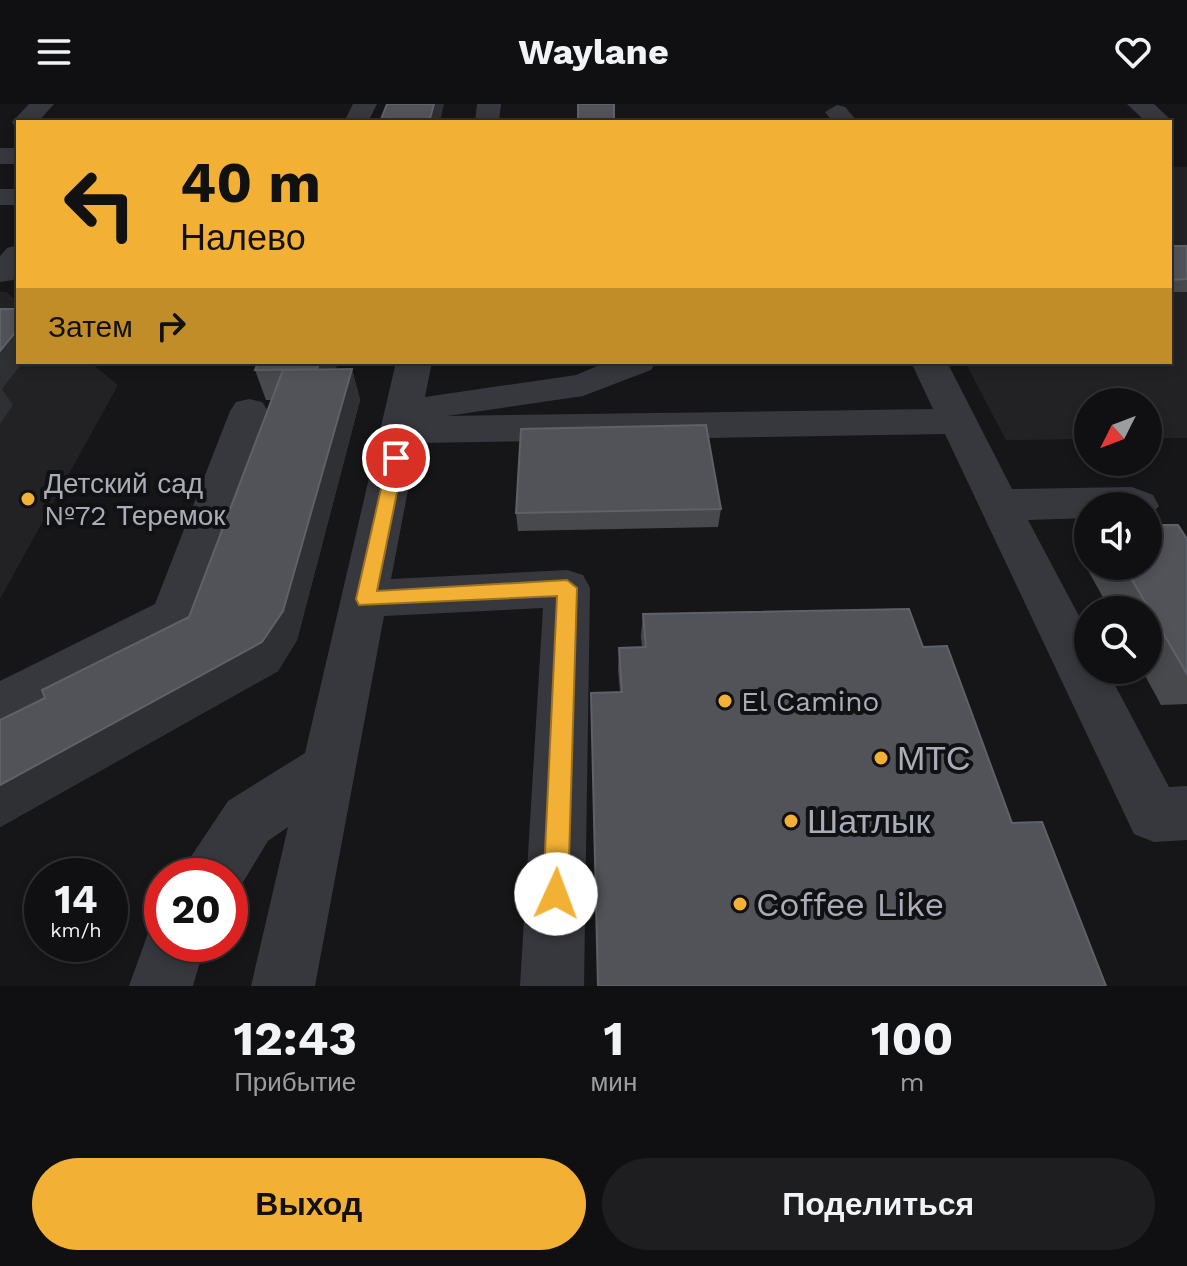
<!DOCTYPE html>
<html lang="ru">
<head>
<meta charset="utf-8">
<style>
  body { margin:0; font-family:"Work Sans",sans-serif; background:#1e1e20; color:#f1f3f6; height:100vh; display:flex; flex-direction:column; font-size:30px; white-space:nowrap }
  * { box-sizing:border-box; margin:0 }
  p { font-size:26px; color:#9c9d9f }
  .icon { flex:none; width:44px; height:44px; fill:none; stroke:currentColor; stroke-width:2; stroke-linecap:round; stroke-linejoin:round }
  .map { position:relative; height:882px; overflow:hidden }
  .side { display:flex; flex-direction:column; background:#101012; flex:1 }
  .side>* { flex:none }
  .guide { position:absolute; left:16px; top:16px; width:1156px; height:244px; border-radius:0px; box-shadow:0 4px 12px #0003,0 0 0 2px #303032; background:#f2b134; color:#111; overflow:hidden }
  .needle { width:52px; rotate:228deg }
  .fabs { position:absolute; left:1074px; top:284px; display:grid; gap:16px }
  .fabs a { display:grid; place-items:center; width:88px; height:88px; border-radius:50%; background:#101012; box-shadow:0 4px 12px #0003,0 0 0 2px #303032; font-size:40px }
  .speed { position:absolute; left:24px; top:754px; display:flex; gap:16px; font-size:40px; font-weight:700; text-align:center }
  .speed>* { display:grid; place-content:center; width:104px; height:104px; border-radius:50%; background:#101012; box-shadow:0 4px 12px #0003,0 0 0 2px #303032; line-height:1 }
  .speed small { font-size:20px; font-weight:400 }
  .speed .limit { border:12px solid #d22; background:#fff; color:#111 }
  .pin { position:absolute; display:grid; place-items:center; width:68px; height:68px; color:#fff; margin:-34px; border:4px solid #fff; border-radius:50%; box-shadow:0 2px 8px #0007 }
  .me { position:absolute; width:88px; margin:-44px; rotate:2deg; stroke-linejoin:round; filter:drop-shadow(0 0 6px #0008) }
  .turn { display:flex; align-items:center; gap:28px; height:168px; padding:0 32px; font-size:36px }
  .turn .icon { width:104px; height:104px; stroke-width:2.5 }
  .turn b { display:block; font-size:56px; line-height:68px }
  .then { display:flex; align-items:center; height:76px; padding:0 32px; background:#0003; gap:16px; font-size:30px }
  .eta { display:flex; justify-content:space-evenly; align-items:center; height:136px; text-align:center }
  .eta b { font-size:48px; font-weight:700; line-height:56px }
  .button { display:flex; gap:16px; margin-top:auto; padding:16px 32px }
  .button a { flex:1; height:92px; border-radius:48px; background:#f2b134; color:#111; font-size:32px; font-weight:700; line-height:92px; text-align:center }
  .button a+a { background:#1e1e20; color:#f1f3f6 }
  header { display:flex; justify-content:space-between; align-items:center; height:104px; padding:0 32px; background:#101012; font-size:36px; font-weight:700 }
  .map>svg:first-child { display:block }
  .built { fill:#222225 }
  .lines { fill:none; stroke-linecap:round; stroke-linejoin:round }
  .minor { fill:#37383d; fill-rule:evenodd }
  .wall { fill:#47494d }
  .shaded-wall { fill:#2f3033 }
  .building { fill:#525359; stroke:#5f6168; stroke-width:2 }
  .route { fill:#f2b134; stroke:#9d7322; stroke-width:2 }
  .poi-dot { fill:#f2b134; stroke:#111113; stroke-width:3 }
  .labels { text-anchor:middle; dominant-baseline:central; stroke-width:8; stroke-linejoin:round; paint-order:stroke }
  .poi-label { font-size:28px; fill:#a8adb8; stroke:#111113; text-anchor:start }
  .near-poi-label { font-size:34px; fill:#a8adb8; stroke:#111113; text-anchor:start }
</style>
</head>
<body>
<header><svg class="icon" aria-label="menu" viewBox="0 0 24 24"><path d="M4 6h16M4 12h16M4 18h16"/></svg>Waylane<svg class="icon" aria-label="heart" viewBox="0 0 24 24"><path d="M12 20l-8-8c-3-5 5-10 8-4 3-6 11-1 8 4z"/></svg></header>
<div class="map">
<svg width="1187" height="882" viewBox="0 0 1187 882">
  <rect width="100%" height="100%" fill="#161618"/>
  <path class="built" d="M 1170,63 L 1187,63 L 1187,334 L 1148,334 L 1148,298 L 1088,298 L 1088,335 L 1006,336 L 965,258 L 1170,258 Z
    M 0,188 L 6,188 L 18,198 L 18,258 L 90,258 L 118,281 L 0,495 Z"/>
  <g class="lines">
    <path class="minor" d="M 29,0 L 54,0 L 38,18 L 18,18 L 15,23 L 12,18 Z
      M 353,0 L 377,0 L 368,18 L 344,18 Z
      M 477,0 L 501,0 L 499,18 L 475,18 Z
      M 1127,0 L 1154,0 L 1173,18 L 1170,23 L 1170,18 L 1146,18 Z
      M 837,1 L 845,3 L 858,18 L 833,18 L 825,8 Z
      M 0,44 L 18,44 L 18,60 L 0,60 Z
      M 0,85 L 18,85 L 18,101 L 0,101 Z
      M 18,141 L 18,170 L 13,176 L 0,178 L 0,152 L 7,144 Z
      M 396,258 L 432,258 L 425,293 L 576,271 L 607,258 L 656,258 L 651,266 L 583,292 L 447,312 L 933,305 L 911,258 L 947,258 L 1012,385 L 1132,383 L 1153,391 L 1159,402 L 1148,414 L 1148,402 L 1088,402 L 1088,414 L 1028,416 L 1088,529 L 1088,566 L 1107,566 L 1169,683 L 1187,682 L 1187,736 L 1154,738 L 1134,730 L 945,330 L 417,339 L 391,475 L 567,466 L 583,471 L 590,484 L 584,882 L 520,882 L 543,504 L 384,512 L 315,882 L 251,882 L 288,723 L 268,737 L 234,793 L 230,795 L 230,772 L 183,772 L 192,751 L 228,697 L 305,649 Z
      M 249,295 L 262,298 L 268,307 L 191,527 L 0,625 L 0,577 L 155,500 L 230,307 L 236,298 Z
      M 162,814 L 162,840 L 205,840 L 193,882 L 129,882 L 152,818 Z"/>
  </g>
  <path class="wall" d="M 1170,142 L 1187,142 L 1187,188 L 1170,188 Z
    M 338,258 L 335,266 L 352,265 L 360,296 L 297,536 L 278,567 L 0,723 L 0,616 L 45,594 L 189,513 L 272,296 L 266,296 L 255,266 Z
    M 721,405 L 718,423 L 518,427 L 516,409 Z
    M 1187,435 L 1187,600 L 1161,601 L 1142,566 L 1148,566 L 1148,506 L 1110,506 L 1080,452 L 1088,441 L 1088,462 L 1148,462 Z
    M 643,510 L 923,543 L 1012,719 L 620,588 L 618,565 L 619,544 L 642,543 L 641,532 Z"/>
  <path class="shaded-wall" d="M 434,0 L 444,0 L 440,18 L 429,18 Z
    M 18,225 L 18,258 L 23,258 L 2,285 L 13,301 L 0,320 L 0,247 Z
    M 319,258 L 338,258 L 326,296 L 317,265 Z
    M 352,265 L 360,296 L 297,536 L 278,567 L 0,723 L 0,681 L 262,538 Z"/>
  <path class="building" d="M 387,0 L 434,0 L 429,18 L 380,18 Z
    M 578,0 L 614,0 L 614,18 L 578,18 Z
    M 1170,142 L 1187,142 L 1187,175 L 1170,176 Z
    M 0,205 L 18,205 L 18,225 L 0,247 Z
    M 258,258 L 319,258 L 317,265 L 255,266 Z
    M 352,265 L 283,507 L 262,538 L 0,681 L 0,616 L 45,594 L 42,586 L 189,513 L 283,266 Z
    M 706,321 L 721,405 L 516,409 L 521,325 Z
    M 1148,421 L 1178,421 L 1187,435 L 1187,570 L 1124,462 L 1148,462 Z
    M 909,505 L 923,543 L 947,542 L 1012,719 L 1042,718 L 1106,882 L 598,882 L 591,589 L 622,588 L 619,544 L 646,543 L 643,510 Z"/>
  <path class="route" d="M 396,349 L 404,354 L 377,487 L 567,476 L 577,484 L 568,790 L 564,799 L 556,802 L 547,799 L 543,790 L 557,492 L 359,501 L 356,495 L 388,354 Z"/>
  <g class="poi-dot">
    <circle cx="28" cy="395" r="8"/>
    <circle cx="725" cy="597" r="8"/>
    <circle cx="881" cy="654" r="8"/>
    <circle cx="791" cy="717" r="8"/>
    <circle cx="740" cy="800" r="8"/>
  </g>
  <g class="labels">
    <g class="poi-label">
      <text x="44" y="379">Детский сад<tspan x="44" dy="32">№72 Теремок</tspan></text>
      <text x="741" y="597">El Camino</text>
    </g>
    <g class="near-poi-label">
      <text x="897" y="654">МТС</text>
      <text x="807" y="717">Шатлык</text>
      <text x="756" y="800">Coffee Like</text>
    </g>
  </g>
</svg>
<div class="fabs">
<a><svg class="needle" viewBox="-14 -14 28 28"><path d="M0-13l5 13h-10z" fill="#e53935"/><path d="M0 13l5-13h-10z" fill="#9c9d9f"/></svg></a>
<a><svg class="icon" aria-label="sound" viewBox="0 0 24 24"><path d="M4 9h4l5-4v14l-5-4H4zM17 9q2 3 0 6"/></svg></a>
<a><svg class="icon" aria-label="search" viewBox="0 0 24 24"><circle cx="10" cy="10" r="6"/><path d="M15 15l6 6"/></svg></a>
</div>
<div class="speed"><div>14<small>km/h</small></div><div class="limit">20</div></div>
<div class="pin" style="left:396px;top:354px;background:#d93025"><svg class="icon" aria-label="arrive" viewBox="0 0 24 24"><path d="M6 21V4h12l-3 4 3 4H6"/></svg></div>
<svg class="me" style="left:556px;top:790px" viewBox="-20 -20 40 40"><circle r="19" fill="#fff"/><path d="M0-13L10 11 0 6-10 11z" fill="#f2b134"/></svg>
<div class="guide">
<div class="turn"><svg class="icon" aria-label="left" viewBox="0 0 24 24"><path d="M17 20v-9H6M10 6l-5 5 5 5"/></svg><div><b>40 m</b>Налево</div></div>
<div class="then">Затем<svg class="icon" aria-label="right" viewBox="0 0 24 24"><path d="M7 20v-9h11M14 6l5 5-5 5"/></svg></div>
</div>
</div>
<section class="side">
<div class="eta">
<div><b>12:43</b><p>Прибытие</p></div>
<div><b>1</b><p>мин</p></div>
<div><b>100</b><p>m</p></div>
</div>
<div class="button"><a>Выход</a><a>Поделиться</a></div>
</section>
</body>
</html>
